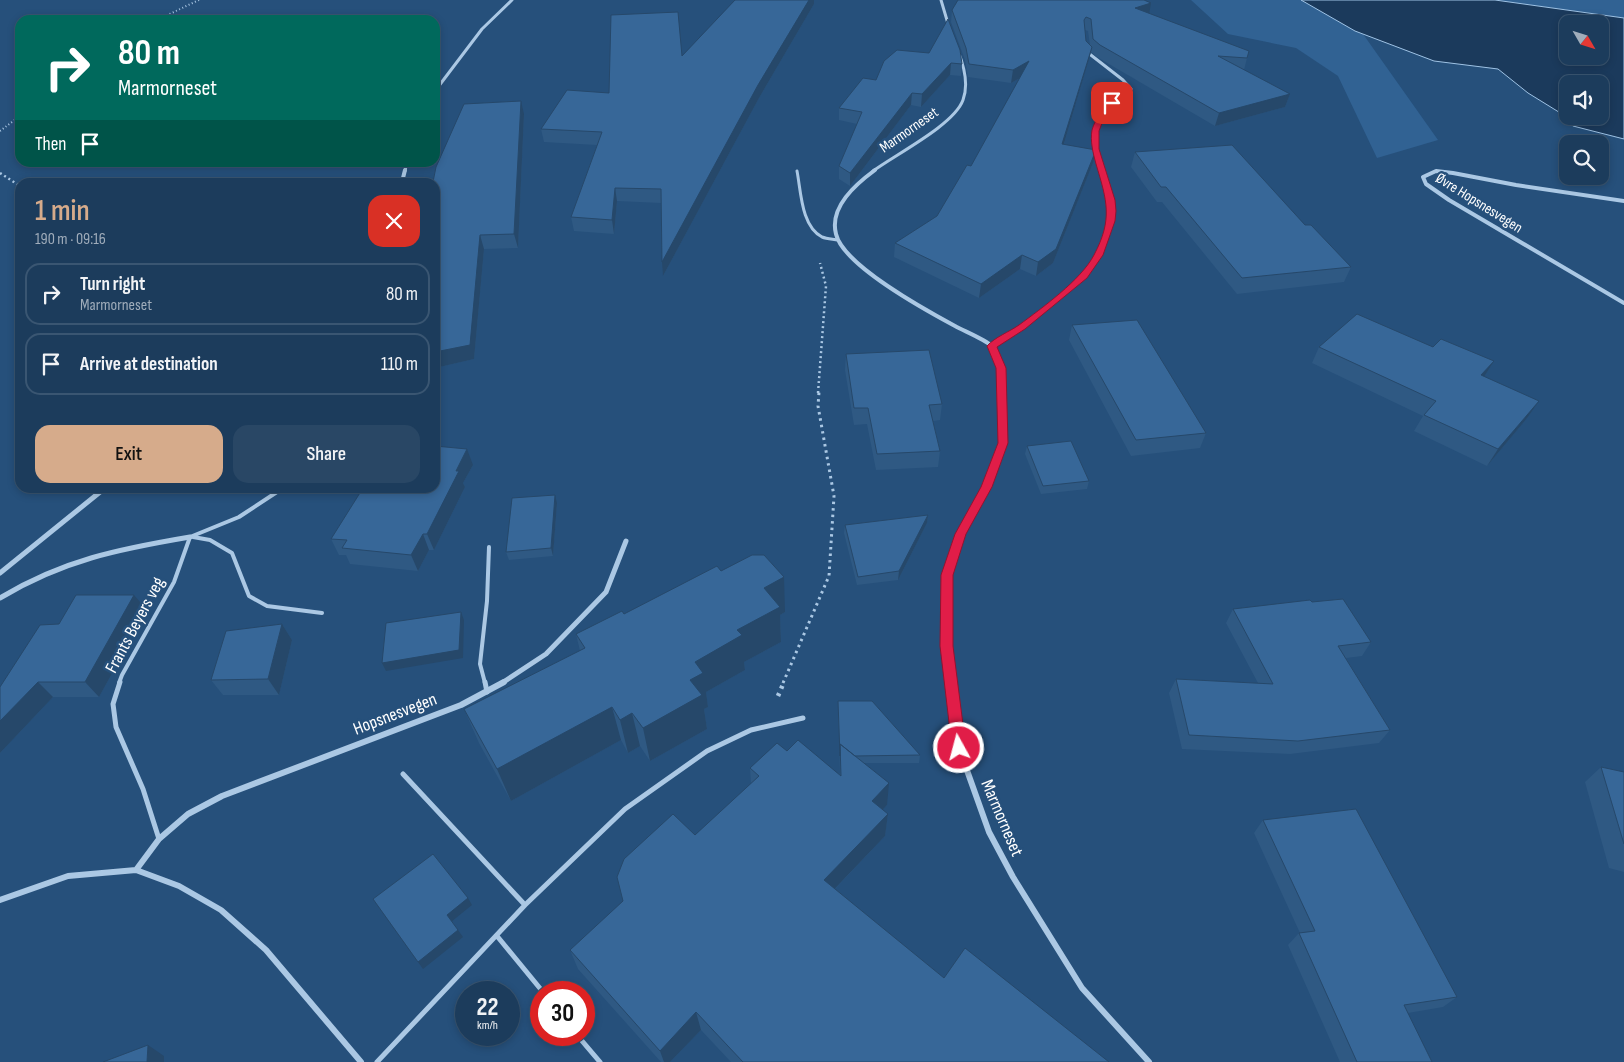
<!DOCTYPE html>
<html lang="en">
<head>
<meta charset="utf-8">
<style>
  body { margin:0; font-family:"Sofia Sans Condensed",sans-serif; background:#294765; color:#f1f3f6; height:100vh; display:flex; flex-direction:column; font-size:19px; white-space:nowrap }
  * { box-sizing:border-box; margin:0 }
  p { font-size:16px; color:#a0adbb }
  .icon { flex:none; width:28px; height:28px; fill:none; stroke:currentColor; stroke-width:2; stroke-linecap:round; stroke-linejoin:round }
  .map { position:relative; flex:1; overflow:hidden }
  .sheet { position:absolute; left:15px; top:178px; width:425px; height:315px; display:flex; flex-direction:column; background:#1c3c5c; border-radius:15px; box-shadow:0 2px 8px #0003,0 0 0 1px #3a5672 }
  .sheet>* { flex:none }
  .top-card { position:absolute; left:15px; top:15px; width:425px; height:152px; border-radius:15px; box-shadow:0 2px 8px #0003,0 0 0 1px #3a5672; background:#00695c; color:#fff; overflow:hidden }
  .needle { width:32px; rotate:129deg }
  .controls { position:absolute; left:1559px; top:15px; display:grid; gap:10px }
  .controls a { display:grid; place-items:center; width:50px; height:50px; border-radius:10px; background:#1c3c5c; box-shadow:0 2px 8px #0003,0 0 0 1px #3a5672; font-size:25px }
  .speed { position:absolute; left:455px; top:981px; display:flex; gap:10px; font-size:25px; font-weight:700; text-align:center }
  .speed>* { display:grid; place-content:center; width:65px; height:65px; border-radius:50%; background:#1c3c5c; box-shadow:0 2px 8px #0003,0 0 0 1px #3a5672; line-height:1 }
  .speed small { font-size:12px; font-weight:400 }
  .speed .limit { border:8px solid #d22; background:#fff; color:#111 }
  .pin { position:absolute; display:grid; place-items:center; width:42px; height:42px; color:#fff; margin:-21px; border-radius:10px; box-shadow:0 2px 8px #0006 }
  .me { position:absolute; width:55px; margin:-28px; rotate:353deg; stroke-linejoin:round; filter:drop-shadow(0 0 4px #0008) }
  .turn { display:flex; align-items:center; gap:18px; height:105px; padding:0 20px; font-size:22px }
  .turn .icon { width:65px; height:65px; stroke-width:2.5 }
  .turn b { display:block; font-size:35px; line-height:42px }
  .then { display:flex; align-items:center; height:48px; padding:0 20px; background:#0003; gap:10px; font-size:19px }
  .round { display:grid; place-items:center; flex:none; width:52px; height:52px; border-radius:15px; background:#294765 }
  .headline { display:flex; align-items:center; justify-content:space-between; height:85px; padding:0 20px }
  h1 { font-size:30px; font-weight:600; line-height:38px; color:#d6ab8b }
  .primary-button { display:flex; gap:10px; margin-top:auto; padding:10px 20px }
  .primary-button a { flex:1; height:58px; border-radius:15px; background:#d6ab8b; color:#111; font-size:20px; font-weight:600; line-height:58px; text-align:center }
  .primary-button a+a { background:#294765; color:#f1f3f6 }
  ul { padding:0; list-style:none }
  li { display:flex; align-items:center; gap:15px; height:62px; margin:0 10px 8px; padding:0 10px; border:2px solid #3a5672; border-radius:15px }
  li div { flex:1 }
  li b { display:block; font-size:19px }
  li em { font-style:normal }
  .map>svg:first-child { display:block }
  .green { fill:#316293 }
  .water { fill:#1b3a5c; stroke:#9fc3e5; fill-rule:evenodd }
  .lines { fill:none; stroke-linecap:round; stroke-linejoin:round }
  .path-far3 { stroke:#abc8e4; stroke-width:2; stroke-dasharray:1 2.5; stroke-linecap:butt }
  .path-far2 { stroke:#abc8e4; stroke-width:2.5; stroke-dasharray:2 3; stroke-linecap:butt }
  .path-far1 { stroke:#abc8e4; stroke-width:3; stroke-dasharray:2.5 4; stroke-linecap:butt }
  .path { stroke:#abc8e4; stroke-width:4.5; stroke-dasharray:3 5; stroke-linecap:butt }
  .lane-far2 { stroke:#abc8e4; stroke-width:3 }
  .lane-far1 { stroke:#abc8e4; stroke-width:4 }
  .lane { stroke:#abc8e4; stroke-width:5 }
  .street-far3 { stroke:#abc8e4; stroke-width:3 }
  .street-far2 { stroke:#abc8e4; stroke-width:4 }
  .street-far1 { stroke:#abc8e4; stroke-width:5 }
  .street { stroke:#abc8e4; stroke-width:6 }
  .wall { fill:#2f5983; fill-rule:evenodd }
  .shaded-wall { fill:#26486a }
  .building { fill:#376798; stroke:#26486a }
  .route { fill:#e11d48; stroke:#92132f }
  .labels { text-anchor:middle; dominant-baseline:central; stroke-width:5; stroke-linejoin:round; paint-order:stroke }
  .far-street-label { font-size:15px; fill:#fff; stroke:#26507b }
  .street-label { font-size:18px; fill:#fff; stroke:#26507b }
</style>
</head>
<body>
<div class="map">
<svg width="1624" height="1062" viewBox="0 0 1624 1062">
  <rect width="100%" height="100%" fill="#26507b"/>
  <path class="green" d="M 1191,0 L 1301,0 L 1363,34 L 1438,140 L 1377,158 L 1338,76 L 1296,48 L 1228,34 Z
    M 1495,0 L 1624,0 L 1624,18 Z"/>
  <path class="water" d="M 1301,0 L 1495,0 L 1624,18 L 1624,139 L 1573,126 L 1561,116 L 1562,114 L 1528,93 L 1498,69 L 1434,61 L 1355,31 ZM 1568,24 L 1600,24 L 1600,56 L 1568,56 ZM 1568,84 L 1600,84 L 1600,116 L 1568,116 Z"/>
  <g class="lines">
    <path class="path-far3" d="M 157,20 L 199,0
      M 0,131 L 20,116"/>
    <path class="path-far2" d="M 0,173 L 20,186
      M 818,393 L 826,286 L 820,263"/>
    <path class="path-far1" d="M 783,683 L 829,576 L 834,496 L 818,406 L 819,392"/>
    <path class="path" d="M 778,696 L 784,682"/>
    <path class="lane-far2" d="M 797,171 C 801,191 801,226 822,237 C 827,239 833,239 838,240"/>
    <path class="lane-far1" d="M 193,537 L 210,540 L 232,553 L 249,596 L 267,606 L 322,613
      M 119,683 L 122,675 L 174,582 L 190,537 L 239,517 L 283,488
      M 485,683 L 480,664 L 487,601 L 489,547"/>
    <path class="lane" d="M 120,682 L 113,704 L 116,727 L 143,789 L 159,839
      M 485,682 L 487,692
      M 403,774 L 525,905
      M 497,936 L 543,992
      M 577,1035 L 600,1062
      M 377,1062 L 525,905 L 625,809 L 707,751 L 751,730 L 803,718"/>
    <path class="street-far3" d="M 941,0 L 949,27
      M 1087,52 L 1123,80 L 1131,89 C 1095,118 1089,124 1102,171
      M 435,91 L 482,29 L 512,0
      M 405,171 L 407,162
      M 873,171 C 896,154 954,125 963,100 C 969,84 964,66 958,51"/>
    <path class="street-far2" d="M 875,170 C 856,184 829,207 836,234 C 843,265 927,311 955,326 C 964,331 984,339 992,346 C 1002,356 1001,380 1002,393
      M 402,182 L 405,170
      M 1624,201 L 1516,185 L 1453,173 L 1436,171 L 1423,177 L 1426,184 L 1449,200 L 1624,303
      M 992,346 L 1022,327 L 1084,277 L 1098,255 L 1111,221 L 1112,211 L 1111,200 L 1102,170"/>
    <path class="street-far1" d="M 0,573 L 105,488
      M 0,598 C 63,560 119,549 190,537
      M 502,683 L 546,654 L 606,592 L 626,541
      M 951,683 L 946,646 L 947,575 L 960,534 L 987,487 L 1003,443 L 1002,392"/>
    <path class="street" d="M 951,682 L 959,748 L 989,832 L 1013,877 L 1082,988 L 1149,1062
      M 136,870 L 159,839 L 188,814 L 222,796 L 461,705 L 504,682
      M 0,900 L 68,876 L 136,870 L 179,886 L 221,910 L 266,950 L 361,1062"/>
  </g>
  <path class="wall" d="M 814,4 L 759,98 L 663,276 L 661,203 L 617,201 L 614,234 L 574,231 L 571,217 L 597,145 L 544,142 L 541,129 L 609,93 L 682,56 Z
    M 952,10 L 1149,13 L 1247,58 L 1244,70 L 1290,94 L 1285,107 L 1215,126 L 1097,57 L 1091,52 L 1089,59 L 1064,144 L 1093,163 L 1053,263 L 1036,276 L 1020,269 L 979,298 L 894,257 L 895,243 L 937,216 L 971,166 L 1020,78 L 1011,83 L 968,77 L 965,60 L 951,22 ZM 1085,30 L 1088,31 L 1090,45 L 1086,41 Z
    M 929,53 L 962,64 L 961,76 L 950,75 L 921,107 L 911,105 L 850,186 L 839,179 L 839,166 L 857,124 L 839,120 L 839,108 L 876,80 Z
    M 524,114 L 518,248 L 484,249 L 474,359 L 435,368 L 435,182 Z
    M 1135,152 L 1305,225 L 1351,267 L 1344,282 L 1237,294 L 1162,202 L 1157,202 L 1131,167 Z
    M 1072,325 L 1206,433 L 1200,448 L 1131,456 L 1069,340 Z
    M 1319,347 L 1433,347 L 1494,361 L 1484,377 L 1539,401 L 1528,417 L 1487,466 L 1414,431 L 1423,416 L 1312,363 Z
    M 846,354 L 942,404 L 940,420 L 933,421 L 940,451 L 938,467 L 876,470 L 867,424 L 854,425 L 845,370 Z
    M 1027,446 L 1089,481 L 1087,489 L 1041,494 L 1025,454 Z
    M 473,465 L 463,483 L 465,487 L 434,550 L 429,550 L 418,571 L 350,564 L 346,555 L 339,555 L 331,539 Z
    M 557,503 L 553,556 L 509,560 L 506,552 Z
    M 928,515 L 927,523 L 898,580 L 857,585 L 844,533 L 845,525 Z
    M 721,571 L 785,612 L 780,615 L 781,642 L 744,662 L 745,670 L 706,692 L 708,707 L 704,709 L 707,729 L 650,761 L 640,746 L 628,753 L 621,740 L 511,801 L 479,743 L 464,709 L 580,651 L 576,634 L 624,614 Z
    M 1312,602 L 1371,642 L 1362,656 L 1346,658 L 1390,730 L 1379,743 L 1290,754 L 1182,749 L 1169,693 L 1176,679 L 1258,683 L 1226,623 L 1233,609 Z
    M 147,610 L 99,697 L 53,697 L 0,753 L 0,687 Z
    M 282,624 L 292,640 L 279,695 L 223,695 L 211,680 Z
    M 838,701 L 920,755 L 919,763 L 864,763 L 887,805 L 882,810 L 888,814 L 885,836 L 835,889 L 944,978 L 1109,1062 L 731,1062 L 701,1030 L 670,1062 L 661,1062 L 578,969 L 570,950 L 751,784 L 750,768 L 787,751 L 840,774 Z
    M 1601,767 L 1624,772 L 1624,872 L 1609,868 L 1585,782 Z
    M 1263,820 L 1457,997 L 1443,1007 L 1408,1013 L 1432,1062 L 1340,1062 L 1288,945 L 1299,933 L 1300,933 L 1254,833 Z"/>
  <path class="shaded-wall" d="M 809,0 L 814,0 L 814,4 L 759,98 L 663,276 L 662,262 L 758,85 Z
    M 1151,3 L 1149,15 L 1135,8 Z
    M 1092,47 L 1089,59 L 1060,157 L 1062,144 Z
    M 1029,61 L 1027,74 L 1011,83 L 1013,70 Z
    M 951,63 L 950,75 L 921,107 L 922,94 Z
    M 912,93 L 911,105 L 850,186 L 850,173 Z
    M 1290,94 L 1285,107 L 1215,126 L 1219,113 Z
    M 521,101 L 524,114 L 518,248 L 514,234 Z
    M 1096,150 L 1093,163 L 1053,263 L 1036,276 L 1038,262 Z
    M 615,188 L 617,201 L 614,234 L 612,220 Z
    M 480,235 L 484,249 L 474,359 L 435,368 L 435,352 Z
    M 1022,255 L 1020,269 L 979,298 L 981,284 Z
    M 1494,361 L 1484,377 L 1481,375 Z
    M 1539,401 L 1528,417 L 1487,466 L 1498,449 Z
    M 467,449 L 473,465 L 463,483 L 465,487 L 434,550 L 427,534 L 456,471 Z
    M 555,495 L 557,503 L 553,556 L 551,548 Z
    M 928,515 L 927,523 L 898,580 L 899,571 Z
    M 423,534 L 429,550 L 418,571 L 411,555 Z
    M 784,577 L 785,612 L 780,615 L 781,642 L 744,662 L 745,670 L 706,692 L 708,707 L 704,709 L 707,729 L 650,761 L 643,728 L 690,680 L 695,662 L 737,630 L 764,588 Z
    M 134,595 L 147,610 L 99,697 L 85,682 Z
    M 461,612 L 464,620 L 463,658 L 386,671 L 382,663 Z
    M 282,624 L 292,640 L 279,695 L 268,679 Z
    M 38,682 L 53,697 L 0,753 L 0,721 Z
    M 612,707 L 621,740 L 511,801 L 497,769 Z
    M 632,713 L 640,746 L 628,753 L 620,720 Z
    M 889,783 L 887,805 L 870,823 L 872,801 Z
    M 888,814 L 885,836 L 824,900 L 824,880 Z
    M 468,898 L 472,905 L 451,922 L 447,915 Z
    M 458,930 L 463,937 L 423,969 L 418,962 Z
    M 696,1012 L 701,1030 L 670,1062 L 664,1062 L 660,1051 Z
    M 148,1045 L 164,1056 L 164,1062 L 147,1062 Z"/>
  <path class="building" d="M 735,0 L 809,0 L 758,85 L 662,262 L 661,189 L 615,188 L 612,220 L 571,217 L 602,132 L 541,129 L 567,90 L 609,93 L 611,15 L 678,12 L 682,56 Z
    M 958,0 L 1144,0 L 1151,3 L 1135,8 L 1249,51 L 1247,58 L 1218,56 L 1290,94 L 1219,113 L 1100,45 L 1093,39 L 1091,19 L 1086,17 L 1084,20 L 1086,41 L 1092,47 L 1062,144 L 1096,150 L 1056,249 L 1038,262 L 1022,255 L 981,284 L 895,243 L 937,216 L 967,165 L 971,166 L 1029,61 L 1013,70 L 969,64 L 966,48 L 952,10 Z
    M 948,19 L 960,50 L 962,64 L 951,63 L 922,94 L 912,93 L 850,173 L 839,166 L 862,112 L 839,108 L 863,78 L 876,80 L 884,61 L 897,50 L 929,53 Z
    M 521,101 L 514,234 L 480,235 L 470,345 L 435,352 L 435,182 L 433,182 L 436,167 L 464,104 Z
    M 1232,145 L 1305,225 L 1311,225 L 1351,267 L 1242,278 L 1166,187 L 1161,187 L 1135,152 Z
    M 1357,314 L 1433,347 L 1441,339 L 1494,361 L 1481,375 L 1539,401 L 1498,449 L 1424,415 L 1436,401 L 1319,347 Z
    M 1137,320 L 1206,433 L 1136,440 L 1072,325 Z
    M 929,350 L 942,404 L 929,405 L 940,451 L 877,454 L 868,408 L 854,408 L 846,354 Z
    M 1071,441 L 1089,481 L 1043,486 L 1027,446 Z
    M 435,446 L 467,449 L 456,471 L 459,471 L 427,534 L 423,534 L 411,555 L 342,548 L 347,540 L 331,539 L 363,488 L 435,488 Z
    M 555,495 L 551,548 L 506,552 L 512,498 Z
    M 928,515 L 899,571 L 858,577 L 845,525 Z
    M 752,555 L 764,555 L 784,577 L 764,588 L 780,607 L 737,630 L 742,635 L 695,662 L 703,673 L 690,680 L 702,695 L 643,728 L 632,713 L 620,720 L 612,707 L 497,769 L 464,709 L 585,648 L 576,634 L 622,611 L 624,614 L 717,566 L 721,571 Z
    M 76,595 L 134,595 L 85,682 L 38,682 L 0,721 L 0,687 L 40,625 L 59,624 Z
    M 1343,599 L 1371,642 L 1338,646 L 1390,730 L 1298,741 L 1189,735 L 1176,679 L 1273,684 L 1233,609 L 1310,600 L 1312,602 Z
    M 461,612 L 459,650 L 382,663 L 386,623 Z
    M 282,624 L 268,679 L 211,680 L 226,631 Z
    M 838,701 L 872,701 L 920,755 L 855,756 L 840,744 L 840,756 Z
    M 798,740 L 841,776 L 840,744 L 889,783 L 872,801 L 888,814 L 824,880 L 944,978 L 965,948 L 1109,1062 L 743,1062 L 696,1012 L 660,1051 L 570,950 L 623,901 L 617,877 L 624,859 L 673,814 L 695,835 L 759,776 L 750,768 L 777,743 L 787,751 Z
    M 1601,767 L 1624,772 L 1624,844 Z
    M 1356,809 L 1457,997 L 1404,1005 L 1432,1062 L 1357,1062 L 1299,933 L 1315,931 L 1263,820 Z
    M 433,854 L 468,898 L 447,915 L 458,930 L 418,962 L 373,899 Z
    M 148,1045 L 147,1062 L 103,1062 Z"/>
  <path class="route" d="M 1110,101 L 1116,103 L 1104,118 L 1099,131 L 1099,149 L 1115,200 L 1116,211 L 1115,221 L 1103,255 L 1087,278 L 1025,329 L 997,347 L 1006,368 L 1008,443 L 992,487 L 966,534 L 953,575 L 953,646 L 966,748 L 964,752 L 959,754 L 954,752 L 952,748 L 940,646 L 941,575 L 955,534 L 981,487 L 998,443 L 996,368 L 987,346 C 995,337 1009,332 1019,325 C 1042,308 1081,280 1094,255 C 1113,219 1107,201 1096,164 C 1093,153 1090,141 1092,130 C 1095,119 1103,110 1110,101 Z"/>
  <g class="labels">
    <g class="far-street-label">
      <text transform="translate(909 130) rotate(-35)">Marmorneset</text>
      <text transform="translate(1479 203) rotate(32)">Øvre Hopsnesvegen</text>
    </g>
    <g class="street-label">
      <text transform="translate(135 625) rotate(-62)">Frants Beyers veg</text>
      <text transform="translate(395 714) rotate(-21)">Hopsnesvegen</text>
      <text transform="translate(1002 818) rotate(67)">Marmorneset</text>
    </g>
  </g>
</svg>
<div class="controls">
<a><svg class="needle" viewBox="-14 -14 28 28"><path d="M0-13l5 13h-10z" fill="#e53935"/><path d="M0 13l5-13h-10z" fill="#a0adbb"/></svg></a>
<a><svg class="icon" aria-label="sound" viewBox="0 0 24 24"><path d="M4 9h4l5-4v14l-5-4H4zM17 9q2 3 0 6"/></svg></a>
<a><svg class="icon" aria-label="search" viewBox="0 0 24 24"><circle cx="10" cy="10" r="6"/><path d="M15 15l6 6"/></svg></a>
</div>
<div class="speed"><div>22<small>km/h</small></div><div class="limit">30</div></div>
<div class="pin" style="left:1112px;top:103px;background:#d93025"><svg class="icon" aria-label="arrive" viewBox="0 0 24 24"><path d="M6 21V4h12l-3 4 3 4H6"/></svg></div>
<svg class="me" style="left:959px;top:748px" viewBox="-20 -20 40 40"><circle r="17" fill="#e11d48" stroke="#fff" stroke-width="3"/><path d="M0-11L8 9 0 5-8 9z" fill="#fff"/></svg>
<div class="top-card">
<div class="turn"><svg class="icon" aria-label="right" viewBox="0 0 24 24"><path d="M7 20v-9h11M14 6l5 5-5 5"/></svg><div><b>80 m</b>Marmorneset</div></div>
<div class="then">Then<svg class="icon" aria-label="arrive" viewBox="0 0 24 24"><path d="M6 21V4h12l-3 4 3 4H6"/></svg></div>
</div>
<section class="sheet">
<div class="headline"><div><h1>1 min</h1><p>190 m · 09:16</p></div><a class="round" style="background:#d93025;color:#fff"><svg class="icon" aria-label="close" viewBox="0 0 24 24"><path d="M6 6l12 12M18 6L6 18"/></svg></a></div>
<ul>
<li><svg class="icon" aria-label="right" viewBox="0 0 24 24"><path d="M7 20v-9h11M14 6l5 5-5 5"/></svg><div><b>Turn right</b><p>Marmorneset</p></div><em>80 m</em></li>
<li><svg class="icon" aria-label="arrive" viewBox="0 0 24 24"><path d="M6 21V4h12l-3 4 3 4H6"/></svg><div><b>Arrive at destination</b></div><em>110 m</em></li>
</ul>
<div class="primary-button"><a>Exit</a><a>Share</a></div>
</section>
</div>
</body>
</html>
